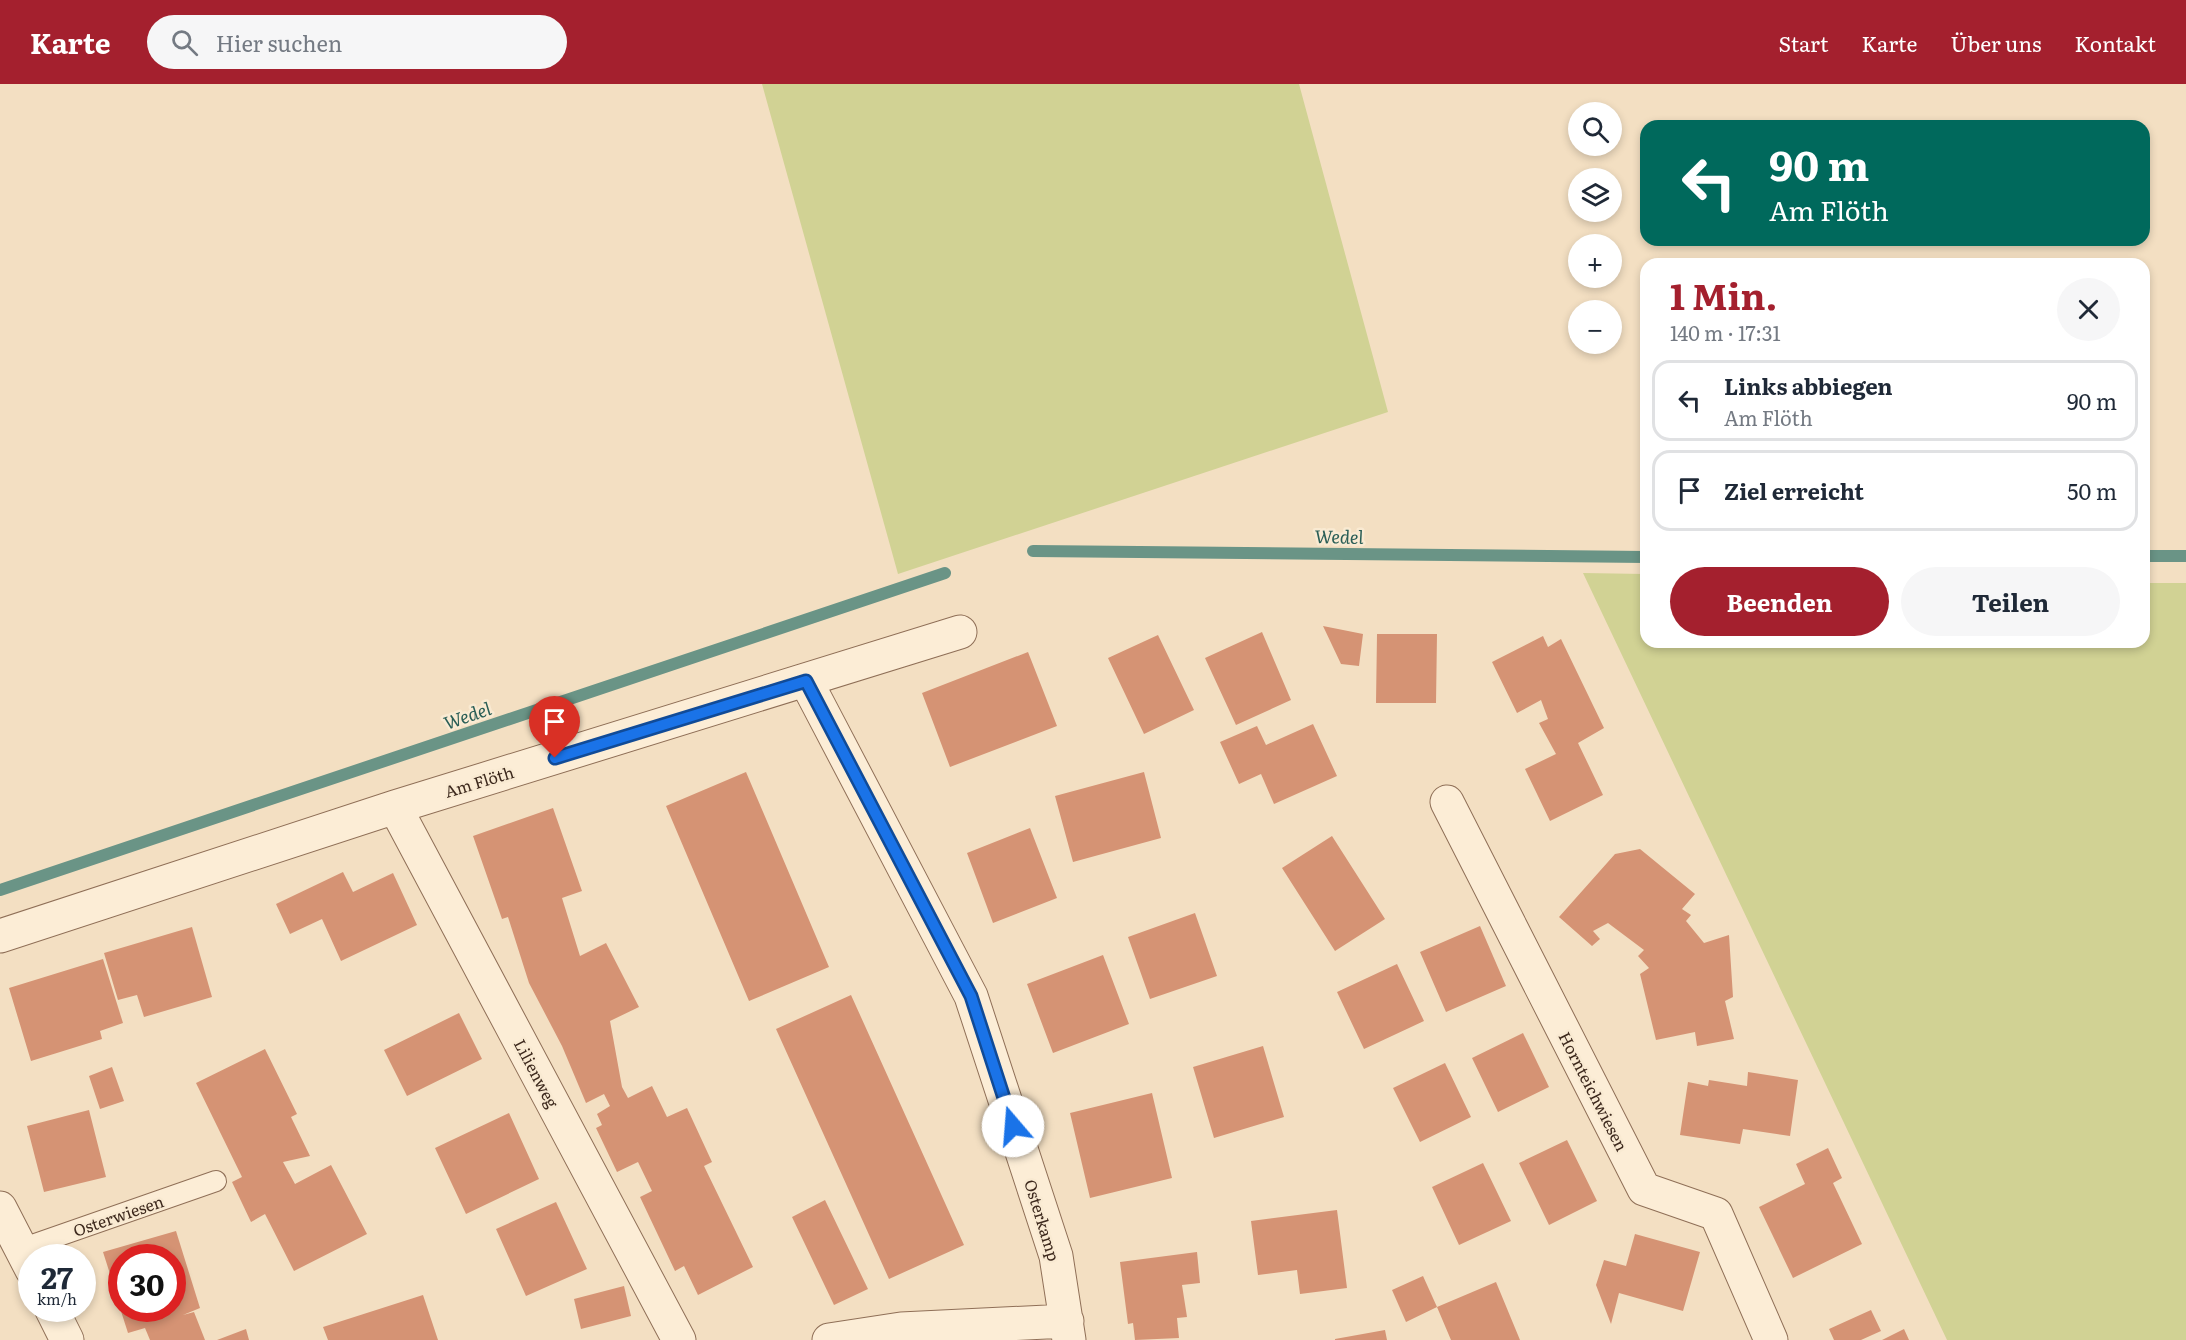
<!DOCTYPE html>
<html lang="de">
<head>
<meta charset="utf-8">
<style>
  body { margin:0; font-family:Literata,serif; background:#f6f6f7; color:#1f2937; height:100vh; display:flex; flex-direction:column; font-size:22px; white-space:nowrap }
  * { box-sizing:border-box; margin:0 }
  p { font-size:20px; color:#747a83 }
  .icon { flex:none; width:33px; height:33px; fill:none; stroke:currentColor; stroke-width:2; stroke-linecap:round; stroke-linejoin:round }
  .map { position:relative; flex:1; overflow:hidden }
  .side { position:absolute; left:1640px; top:174px; width:510px; height:390px; display:flex; flex-direction:column; background:#fff; border-radius:18px; box-shadow:0 3px 9px #0003 }
  .side>* { flex:none }
  .banner { position:absolute; left:1640px; top:36px; width:510px; height:126px; border-radius:18px; box-shadow:0 3px 9px #0003; background:#00695c; color:#fff; overflow:hidden }
  .buttons { position:absolute; left:1568px; top:18px; display:grid; gap:12px }
  .buttons a { display:grid; place-items:center; width:54px; height:54px; border-radius:50%; background:#fff; box-shadow:0 3px 9px #0003; font-size:30px }
  .speed { position:absolute; left:18px; top:1160px; display:flex; gap:12px; font-size:30px; font-weight:700; text-align:center }
  .speed>* { display:grid; place-content:center; width:78px; height:78px; border-radius:50%; background:#fff; box-shadow:0 3px 9px #0003; line-height:1 }
  .speed small { font-size:15px; font-weight:400 }
  .speed .limit { border:9px solid #d22; background:#fff; color:#111 }
  .pin { position:absolute; display:grid; place-items:center; width:51px; height:51px; color:#fff; margin:-62px -26px; border-radius:50% 50% 50% 0; rotate:-45deg; box-shadow:0 0 6px #0007 }
  .pin .icon { rotate:45deg }
  .me { position:absolute; width:66px; margin:-33px; rotate:342deg; stroke-linejoin:round; filter:drop-shadow(0 0 4px #0008) }
  .turn { display:flex; align-items:center; gap:21px; height:126px; padding:0 30px; font-size:27px }
  .turn .icon { width:78px; height:78px; stroke-width:2.5 }
  .turn b { display:block; font-size:42px; line-height:51px }
  .round { display:grid; place-items:center; flex:none; width:63px; height:63px; border-radius:32px; background:#f6f6f7 }
  .headline { display:flex; align-items:center; justify-content:space-between; height:102px; padding:0 30px }
  h1 { font-size:36px; font-weight:700; line-height:45px; color:#a4202e }
  .cta { display:flex; gap:12px; margin-top:auto; padding:12px 30px }
  .cta a { flex:1; height:69px; border-radius:36px; background:#a4202e; color:#fff; font-size:24px; font-weight:700; line-height:69px; text-align:center }
  .cta a+a { background:#f6f6f7; color:#1f2937 }
  ul { padding:0; list-style:none }
  li { display:flex; align-items:center; gap:18px; height:81px; margin:0 12px 9px; padding:0 18px; border:3px solid #e0e1e3; border-radius:18px }
  li div { flex:1 }
  li b { display:block; font-size:22px }
  li em { font-style:normal }
  header { display:flex; align-items:center; gap:36px; box-sizing:border-box; height:84px; padding:0 30px; background:#a4202e; color:#fff }
  header strong { font-size:28px }
  nav { display:flex; gap:33px; margin-inline-start:auto; font-size:21px }
  .search { width:420px; height:54px; background:#f6f6f7; display:flex; align-items:center; gap:15px; box-sizing:border-box; padding:0 21px; border-radius:33px; color:#747a83; font-size:22px }
  .map>svg:first-child { display:block }
  .green { fill:#d1d294 }
  .lines { fill:none; stroke-linecap:round; stroke-linejoin:round }
  .stream { stroke:#6a9486; stroke-width:12 }
  .building { fill:#d59374 }
  .service-casing { stroke:#8f6f57; stroke-width:22 }
  .minor-casing { stroke:#8f6f57; stroke-width:35 }
  .service { stroke:#fcedd6; stroke-width:20 }
  .minor { stroke:#fcedd6; stroke-width:33 }
  .route-casing { stroke:#114b97; stroke-width:15 }
  .route { stroke:#1a73e8; stroke-width:10 }
  .labels { text-anchor:middle; dominant-baseline:central; stroke-width:5; stroke-linejoin:round; paint-order:stroke }
  .street-label { font-size:16px; fill:#3d291d; stroke:#f9ead2 }
  .water-label { font-size:18px; font-style:italic; fill:#2a5e56; stroke:#f9ead2 }
</style>
</head>
<body>
<header>
<strong>Karte</strong>
<div class="search"><svg class="icon" aria-label="search" viewBox="0 0 24 24"><circle cx="10" cy="10" r="6"/><path d="M15 15l6 6"/></svg>Hier suchen</div>
<nav><a>Start</a><a>Karte</a><a>Über uns</a><a>Kontakt</a></nav>
</header>
<div class="map">
<svg width="2186" height="1256" viewBox="0 0 2186 1256">
  <rect width="100%" height="100%" fill="#f3dfc2"/>
  <path class="green" d="M 762,0 L 1299,0 L 1388,328 L 898,490 Z
    M 1583,489 L 1645,490 L 1646,558 L 2144,558 L 2144,499 L 2186,499 L 2186,1256 L 1947,1256 Z"/>
  <g class="lines">
    <path class="stream" d="M 1033,467 L 1646,473
      M 2144,472 L 2186,472
      M 0,806 L 945,489"/>
  </g>
  <path class="building" d="M 1323,542 L 1363,550 L 1359,582 L 1341,580 Z
    M 1262,548 L 1291,616 L 1236,641 L 1205,574 Z
    M 1377,550 L 1437,550 L 1436,619 L 1376,619 Z
    M 1158,551 L 1194,626 L 1144,650 L 1108,574 Z
    M 1543,552 L 1548,563 L 1561,555 L 1604,644 L 1578,659 L 1603,711 L 1550,737 L 1525,685 L 1556,670 L 1539,639 L 1548,635 L 1541,616 L 1517,629 L 1492,578 Z
    M 1028,568 L 1057,642 L 950,683 L 922,609 Z
    M 1313,640 L 1337,692 L 1274,720 L 1261,690 L 1239,700 L 1220,658 L 1257,642 L 1266,661 Z
    M 746,688 L 829,883 L 749,917 L 666,722 Z
    M 1144,688 L 1161,754 L 1073,778 L 1055,712 Z
    M 553,724 L 582,807 L 562,814 L 580,872 L 606,859 L 639,923 L 610,937 L 622,1003 L 628,1014 L 652,1002 L 667,1033 L 687,1024 L 712,1078 L 704,1082 L 753,1183 L 698,1211 L 684,1182 L 675,1187 L 640,1113 L 658,1104 L 652,1107 L 638,1078 L 617,1088 L 596,1044 L 602,1041 L 597,1030 L 610,1022 L 604,1010 L 586,1019 L 562,962 L 529,899 L 508,833 L 502,835 L 473,752 Z
    M 1030,744 L 1057,814 L 993,839 L 967,769 Z
    M 1332,752 L 1385,835 L 1335,867 L 1282,784 Z
    M 1640,765 L 1695,810 L 1682,825 L 1691,831 L 1686,837 L 1704,859 L 1729,851 L 1733,913 L 1725,917 L 1734,955 L 1697,962 L 1695,948 L 1656,956 L 1640,890 L 1649,884 L 1638,872 L 1644,866 L 1608,839 L 1593,847 L 1600,855 L 1592,862 L 1559,833 L 1615,770 Z
    M 343,788 L 353,808 L 393,789 L 417,841 L 341,877 L 322,835 L 290,850 L 276,820 Z
    M 1195,829 L 1217,892 L 1150,915 L 1128,853 Z
    M 1480,842 L 1506,902 L 1446,928 L 1420,868 Z
    M 192,843 L 212,913 L 144,933 L 137,911 L 118,916 L 104,869 Z
    M 1103,871 L 1129,940 L 1053,969 L 1027,900 Z
    M 103,875 L 123,939 L 100,947 L 102,955 L 31,977 L 9,904 Z
    M 1397,880 L 1424,937 L 1364,965 L 1337,908 Z
    M 851,911 L 964,1161 L 889,1195 L 776,945 Z
    M 459,929 L 482,975 L 407,1012 L 384,966 Z
    M 1523,949 L 1549,1003 L 1498,1028 L 1472,974 Z
    M 1263,962 L 1284,1033 L 1214,1054 L 1193,983 Z
    M 265,965 L 297,1030 L 291,1033 L 310,1072 L 283,1078 L 295,1100 L 331,1081 L 367,1150 L 294,1187 L 265,1130 L 251,1138 L 232,1098 L 242,1093 L 196,999 Z
    M 1445,979 L 1471,1033 L 1420,1058 L 1393,1004 Z
    M 112,983 L 124,1017 L 100,1025 L 89,992 Z
    M 1748,988 L 1798,996 L 1790,1052 L 1743,1045 L 1740,1060 L 1680,1051 L 1688,998 L 1708,1002 L 1709,996 L 1747,1002 Z
    M 1152,1009 L 1172,1094 L 1090,1114 L 1070,1029 Z
    M 89,1026 L 106,1093 L 44,1108 L 27,1042 Z
    M 509,1029 L 539,1095 L 466,1130 L 435,1064 Z
    M 1567,1056 L 1597,1117 L 1549,1141 L 1519,1079 Z
    M 1828,1064 L 1842,1094 L 1833,1099 L 1862,1160 L 1793,1194 L 1759,1123 L 1805,1100 L 1796,1080 Z
    M 1483,1079 L 1511,1137 L 1459,1161 L 1432,1103 Z
    M 825,1116 L 868,1205 L 834,1221 L 792,1133 Z
    M 556,1118 L 587,1185 L 526,1212 L 496,1145 Z
    M 1337,1126 L 1347,1204 L 1300,1210 L 1297,1186 L 1258,1191 L 1251,1137 Z
    M 176,1147 L 200,1224 L 183,1231 L 194,1228 L 205,1256 L 150,1256 L 145,1244 L 128,1249 L 120,1224 L 172,1224 L 172,1173 L 122,1173 L 121,1211 L 115,1191 L 111,1193 L 103,1168 Z
    M 1635,1150 L 1700,1168 L 1683,1227 L 1619,1209 L 1611,1240 L 1596,1201 L 1604,1176 L 1626,1182 Z
    M 1197,1168 L 1200,1199 L 1182,1201 L 1187,1233 L 1177,1234 L 1179,1254 L 1135,1256 L 1133,1239 L 1128,1240 L 1120,1178 Z
    M 1423,1192 L 1437,1223 L 1406,1238 L 1392,1206 Z
    M 1496,1198 L 1520,1256 L 1451,1256 L 1437,1223 Z
    M 624,1202 L 631,1232 L 581,1245 L 574,1215 Z
    M 423,1211 L 438,1256 L 328,1256 L 323,1243 Z
    M 1871,1226 L 1881,1247 L 1861,1256 L 1834,1256 L 1829,1245 Z
    M 246,1245 L 249,1256 L 217,1256 Z
    M 1904,1245 L 1909,1256 L 1882,1256 Z
    M 1385,1246 L 1387,1256 L 1335,1256 L 1335,1255 Z"/>
  <g class="lines">
    <defs>
      <path id="service" d="M 21,1165 L 216,1097"/>
      <path id="minor" d="M 806,597 L 971,912 L 1056,1172 L 1069,1256
        M 1447,718 L 1644,1105 L 1716,1130 L 1771,1256
        M 395,723 L 679,1256
        M 0,852 L 395,723 L 960,548
        M 0,1124 L 32,1186
        M 51,1224 L 67,1256
        M 829,1256 L 901,1245 L 1067,1237"/>
    </defs>
    <use href="#service" class="service-casing"/>
    <use href="#minor" class="minor-casing"/>
    <use href="#service" class="service"/>
    <use href="#minor" class="minor"/>
  </g>
  <g class="lines">
    <defs>
      <path id="route" d="M 555,674 L 806,597 L 971,912 L 1013,1042"/>
    </defs>
    <use href="#route" class="route-casing"/>
    <use href="#route" class="route"/>
  </g>
  <g class="labels">
    <g class="street-label">
      <text transform="translate(479 697) rotate(-17)">Am Flöth</text>
      <text transform="translate(537 989) rotate(62)">Lilienweg</text>
      <text transform="translate(1594 1007) rotate(63)">Hornteichwiesen</text>
      <text transform="translate(118 1131) rotate(-19)">Osterwiesen</text>
      <text transform="translate(1043 1136) rotate(73)">Osterkamp</text>
    </g>
    <g class="water-label">
      <text transform="translate(1339 452) rotate(1)">Wedel</text>
      <text transform="translate(467 631) rotate(-19)">Wedel</text>
    </g>
  </g>
</svg>
<div class="buttons">
<a><svg class="icon" aria-label="search" viewBox="0 0 24 24"><circle cx="10" cy="10" r="6"/><path d="M15 15l6 6"/></svg></a>
<a><svg class="icon" aria-label="layers" viewBox="0 0 24 24"><path d="M12 4l9 5-9 5-9-5zM3 14l9 5 9-5"/></svg></a>
<a>+</a>
<a>−</a>
</div>
<div class="speed"><div>27<small>km/h</small></div><div class="limit">30</div></div>
<div class="pin" style="left:555px;top:674px;background:#d93025"><svg class="icon" aria-label="arrive" viewBox="0 0 24 24"><path d="M6 21V4h12l-3 4 3 4H6"/></svg></div>
<svg class="me" style="left:1013px;top:1042px" viewBox="-20 -20 40 40"><circle r="19" fill="#fff"/><path d="M0-13L10 11 0 6-10 11z" fill="#1a73e8"/></svg>
<div class="banner">
<div class="turn"><svg class="icon" aria-label="left" viewBox="0 0 24 24"><path d="M17 20v-9H6M10 6l-5 5 5 5"/></svg><div><b>90 m</b>Am Flöth</div></div>
</div>
<section class="side">
<div class="headline"><div><h1>1 Min.</h1><p>140 m · 17:31</p></div><a class="round"><svg class="icon" aria-label="close" viewBox="0 0 24 24"><path d="M6 6l12 12M18 6L6 18"/></svg></a></div>
<ul>
<li><svg class="icon" aria-label="left" viewBox="0 0 24 24"><path d="M17 20v-9H6M10 6l-5 5 5 5"/></svg><div><b>Links abbiegen</b><p>Am Flöth</p></div><em>90 m</em></li>
<li><svg class="icon" aria-label="arrive" viewBox="0 0 24 24"><path d="M6 21V4h12l-3 4 3 4H6"/></svg><div><b>Ziel erreicht</b></div><em>50 m</em></li>
</ul>
<div class="cta"><a>Beenden</a><a>Teilen</a></div>
</section>
</div>
</body>
</html>
